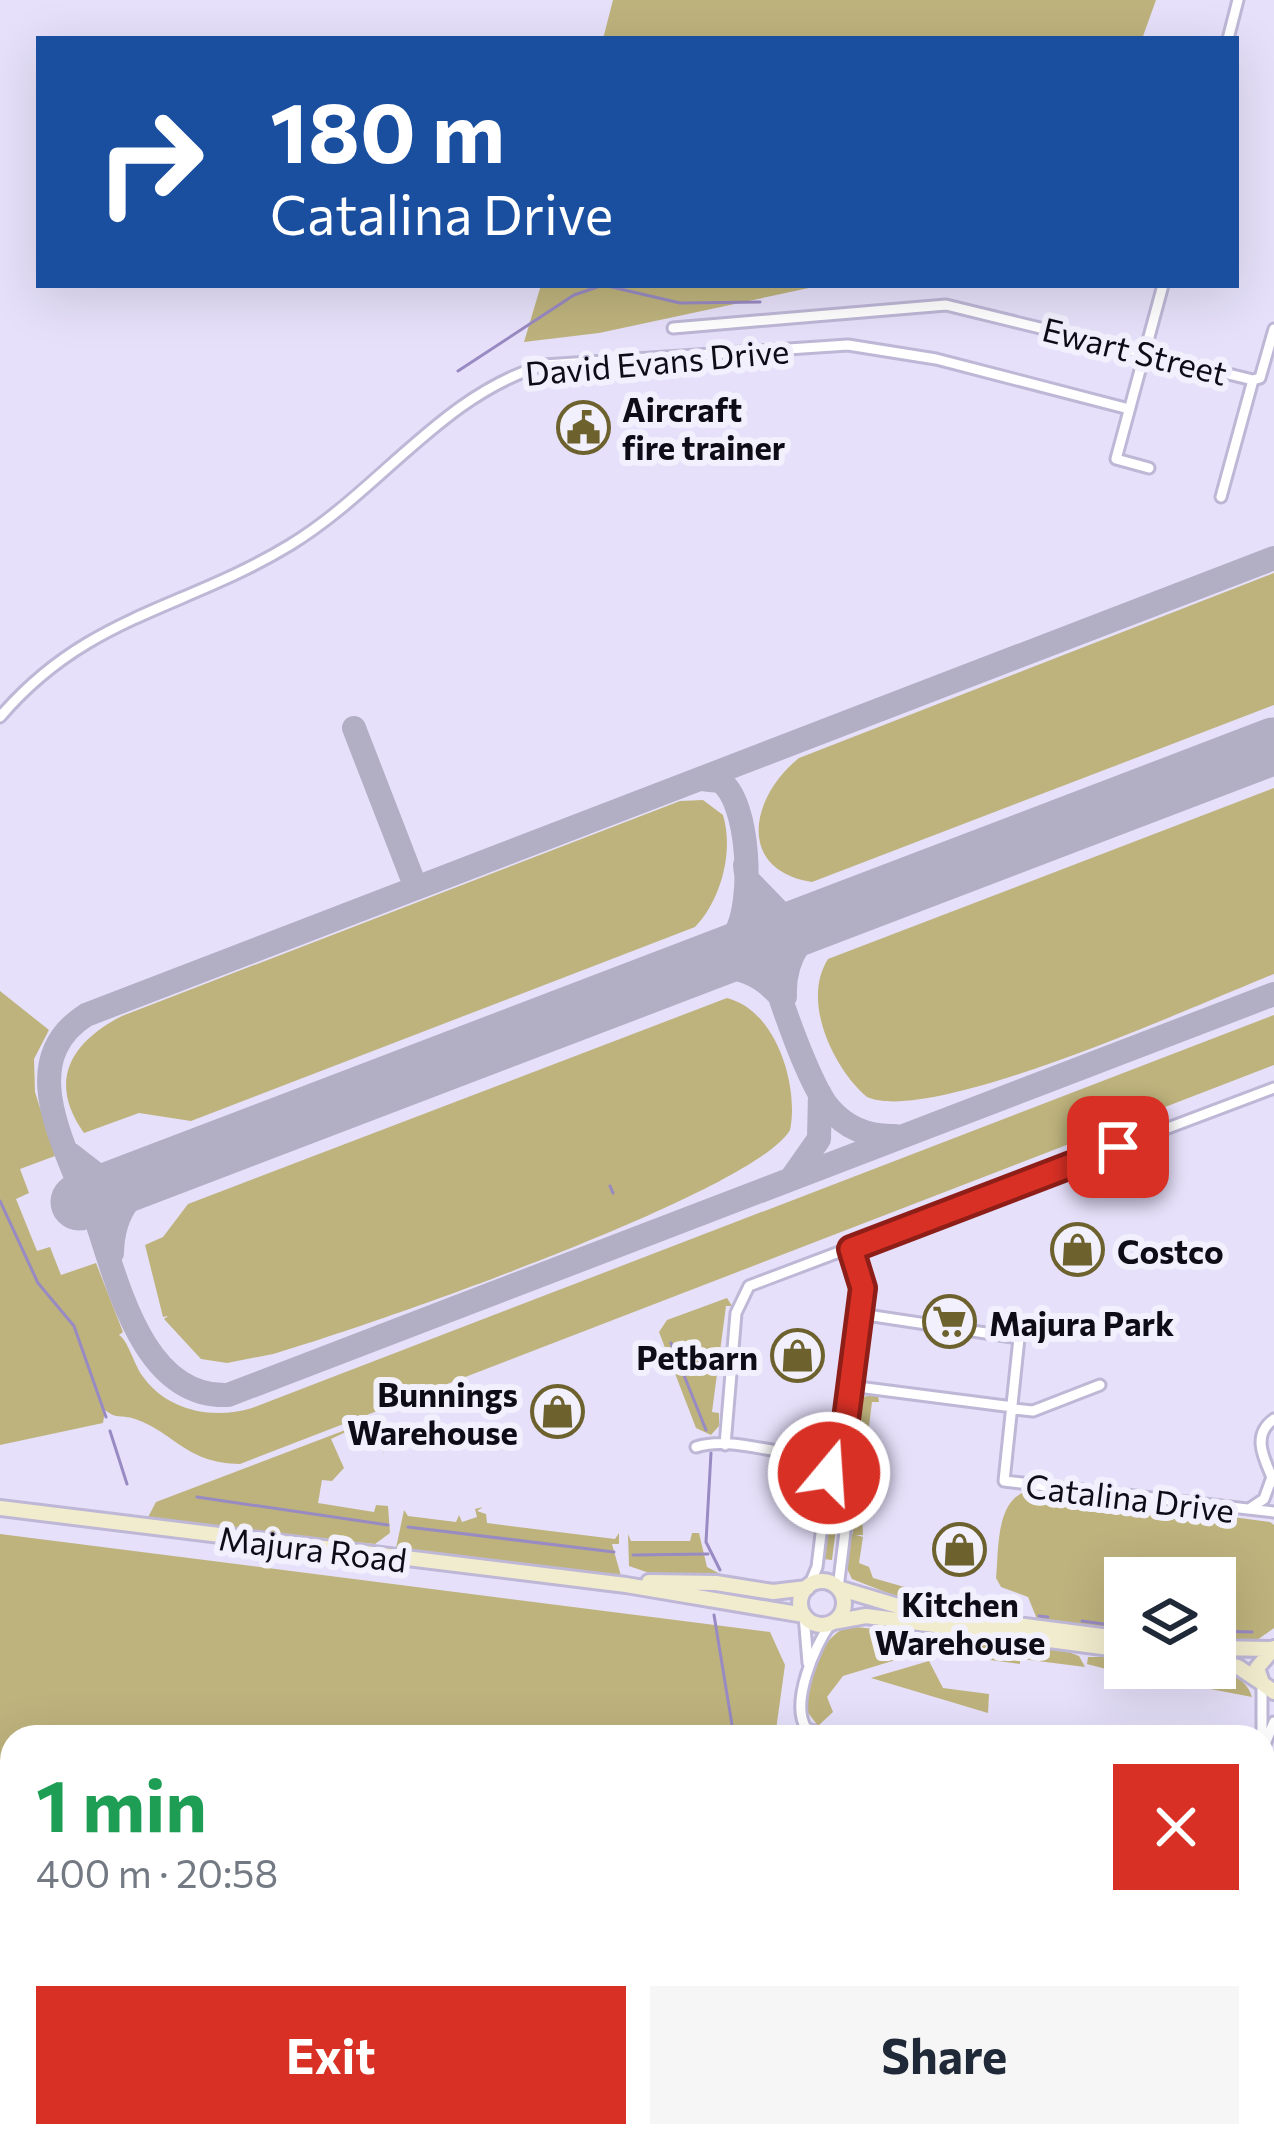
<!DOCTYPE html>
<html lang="en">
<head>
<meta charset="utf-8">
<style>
  body { margin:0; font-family:Commissioner,sans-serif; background:#f6f6f7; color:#1f2937; height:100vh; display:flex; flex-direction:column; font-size:45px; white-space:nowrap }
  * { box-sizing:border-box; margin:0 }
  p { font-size:39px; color:#747a83 }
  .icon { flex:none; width:66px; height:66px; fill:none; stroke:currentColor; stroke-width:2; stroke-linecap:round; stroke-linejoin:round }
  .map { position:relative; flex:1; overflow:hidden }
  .details { position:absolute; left:0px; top:1725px; width:1275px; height:423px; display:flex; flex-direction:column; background:#fff; border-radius:36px 36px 0 0; box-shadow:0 12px 48px #0002 }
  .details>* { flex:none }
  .hud { position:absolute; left:36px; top:36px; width:1203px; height:252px; border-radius:0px; box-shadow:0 12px 48px #0002; background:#1a4fa0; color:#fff; overflow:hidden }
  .controls { position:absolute; left:1104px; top:1557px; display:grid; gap:24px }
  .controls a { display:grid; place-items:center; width:132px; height:132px; border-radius:0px; background:#fff; box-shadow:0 12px 48px #0002; font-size:60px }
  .pin { position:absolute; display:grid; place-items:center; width:102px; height:102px; color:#fff; margin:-51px; border-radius:24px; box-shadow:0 6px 18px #0006 }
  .me { position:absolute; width:132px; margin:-66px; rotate:18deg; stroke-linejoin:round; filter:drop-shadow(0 0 9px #0008) }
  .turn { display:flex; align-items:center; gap:42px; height:252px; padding:0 36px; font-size:54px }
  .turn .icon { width:156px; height:156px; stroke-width:2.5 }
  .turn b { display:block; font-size:84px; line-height:102px }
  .round { display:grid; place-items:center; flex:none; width:126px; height:126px; border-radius:0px; background:#f6f6f7 }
  .summary { display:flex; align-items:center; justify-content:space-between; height:204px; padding:0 36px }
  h1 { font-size:72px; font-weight:700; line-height:90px; color:#1e9e55 }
  .action { display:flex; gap:24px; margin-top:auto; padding:24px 36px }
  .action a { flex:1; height:138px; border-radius:0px; background:#d93025; color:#fff; font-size:48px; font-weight:700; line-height:138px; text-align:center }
  .action a+a { background:#f6f6f7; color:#1f2937 }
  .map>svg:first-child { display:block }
  .green { fill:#beb37d }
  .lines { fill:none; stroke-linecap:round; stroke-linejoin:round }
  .stream { stroke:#988ac2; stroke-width:3 }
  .taxiway { stroke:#b2aec4; stroke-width:24 }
  .runway { stroke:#b2aec4; stroke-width:57 }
  .street-casing { stroke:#beb7d6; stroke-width:15 }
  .secondary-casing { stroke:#beb7d6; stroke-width:20 }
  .highway-casing { stroke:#fff; stroke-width:24 }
  .street { stroke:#fff; stroke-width:9 }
  .secondary { stroke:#f2ecce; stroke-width:14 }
  .highway { stroke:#d5c05c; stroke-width:18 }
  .route-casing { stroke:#8d1f18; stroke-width:30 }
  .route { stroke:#d93025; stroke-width:21 }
  .labels { text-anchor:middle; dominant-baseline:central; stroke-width:12; stroke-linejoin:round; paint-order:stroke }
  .street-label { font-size:33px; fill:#0e0c16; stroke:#f2f0fd }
  .poi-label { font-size:33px; font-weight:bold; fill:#0e0c16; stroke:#f2f0fd; text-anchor:start }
</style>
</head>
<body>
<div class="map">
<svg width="1274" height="2146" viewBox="0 0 1274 2146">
  <rect width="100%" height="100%" fill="#e6e0fa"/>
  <path class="green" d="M 613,0 L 1156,0 L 1142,39 L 603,39 Z
    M 541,285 L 823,285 L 599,333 L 524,342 Z
    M 1274,573 L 1274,705 L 812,882 C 734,869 752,795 799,758 Z
    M 1274,788 L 1274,974 C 1198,1004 932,1126 867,1097 C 836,1071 800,1003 828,959 Z
    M 703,800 L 723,815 C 734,852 721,900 695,927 L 191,1121 L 139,1113 L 84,1133 C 47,1081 71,1042 122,1016 L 680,801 Z
    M 0,991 L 49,1030 L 34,1059 L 35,1092 L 55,1156 L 20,1169 L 29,1193 L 16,1199 L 37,1251 L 50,1247 L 61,1275 L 96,1263 L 123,1332 L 119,1335 C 128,1341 133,1361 141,1374 C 166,1411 212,1420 252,1408 L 1274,1015 L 1274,1065 L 240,1464 C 184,1463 174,1431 132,1418 C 120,1415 116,1419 105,1410 L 103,1423 L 0,1445 Z
    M 727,998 C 778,1011 799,1089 790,1130 C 754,1193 360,1329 273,1354 L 227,1363 L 201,1359 L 164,1319 L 168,1316 L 163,1317 L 145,1245 L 163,1237 L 188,1204 Z
    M 727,1298 L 732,1306 L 726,1306 L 712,1412 L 719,1413 L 719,1426 L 711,1435 L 696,1428 L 659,1332 L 667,1320 Z
    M 878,1395 L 879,1402 L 872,1402 L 861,1490 L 863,1535 L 856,1535 L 863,1537 L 859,1563 L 869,1567 L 873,1578 L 964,1604 L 1018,1610 L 1024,1618 L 916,1604 L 852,1579 L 843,1560 L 846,1534 L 853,1534 L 853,1526 L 847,1525 C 850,1504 855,1485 859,1465 C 865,1439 838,1424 860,1397 Z
    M 369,1421 L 331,1439 L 344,1468 L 332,1481 L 322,1480 L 318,1503 L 374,1512 L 376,1505 L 388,1506 L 390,1533 L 375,1544 L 146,1521 L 156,1502 Z
    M 409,1423 L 417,1443 L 410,1446 L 406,1440 L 383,1449 L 384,1456 L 382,1435 Z
    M 833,1481 L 842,1482 L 832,1560 L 823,1559 Z
    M 1030,1490 L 1270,1522 L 1274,1525 L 1274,1628 L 1257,1640 L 1215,1640 L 1215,1578 L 1125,1578 L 1125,1632 L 1037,1619 L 1028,1597 L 1001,1587 L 996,1578 C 999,1549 995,1498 1030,1490 Z
    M 483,1507 L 477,1511 L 486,1514 L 487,1523 L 615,1539 L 619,1533 L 619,1544 L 612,1544 L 621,1576 L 395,1553 L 404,1510 L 408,1516 L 456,1522 L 459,1515 L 462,1522 L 477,1517 L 475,1509 Z
    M 692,1533 L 699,1533 L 707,1567 L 724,1576 L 655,1575 L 629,1566 L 628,1534 L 631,1541 L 690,1541 Z
    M 0,1534 L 770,1632 L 785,1665 L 775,1737 L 12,1737 L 12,2136 L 1114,2136 L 1111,2146 L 0,2146 Z
    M 847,1626 L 1063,1650 L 1079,1656 L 1085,1667 L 927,1647 L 927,1650 L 1020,1661 L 1020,1664 L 925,1651 L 843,1676 L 827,1697 L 833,1712 L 818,1726 L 806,1710 C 813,1673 814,1645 847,1626 Z
    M 1088,1657 L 1125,1657 L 1125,1668 C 1160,1668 1239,1654 1252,1697 L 1106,1669 L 1087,1664 Z
    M 929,1661 L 943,1688 L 989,1694 L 988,1713 L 871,1678 Z"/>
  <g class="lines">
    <path class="stream" d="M 458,371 L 574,295 L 603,285 L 680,303 L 760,302
      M 610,1186 L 613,1193
      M 0,1201 L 38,1283 L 74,1326 L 106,1417
      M 671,1343 L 706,1430
      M 110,1431 L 127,1484
      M 711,1453 L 706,1542 L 720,1570
      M 197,1497 L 388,1525
      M 408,1527 L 614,1552
      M 633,1555 L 708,1554
      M 714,1615 L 734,1737
      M 1039,1616 L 1048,1617
      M 1082,1621 L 1125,1627
      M 1215,1631 L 1252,1632
      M 0,1899 L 12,1897
      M 1263,1993 L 1274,1973
      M 483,2136 L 483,2146
      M 629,2136 L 632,2146
      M 444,2146 L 453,2136
      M 893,2146 L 905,2136"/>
    <path class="taxiway" d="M 354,728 L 416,888
      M 745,865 C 749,911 801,1074 829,1108 C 846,1128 869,1137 895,1136
      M 750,882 L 781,914 L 828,916
      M 681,972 C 703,964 722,955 735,934 C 754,904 750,801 720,781 L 701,779
      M 632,991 C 683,972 735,947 778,994
      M 785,997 C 783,956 806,925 844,910
      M 70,1154 L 101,1178 L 147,1178
      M 793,1176 L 819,1139 L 820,1094
      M 89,1199 C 115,1268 137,1399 228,1395 L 1274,994
      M 85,1200 C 63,1140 16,1060 86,1015 L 1274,558
      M 112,1253 C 113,1209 134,1187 172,1168"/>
    <path class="runway" d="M 79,1202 L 1274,746"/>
    <defs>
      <path id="street" d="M 1228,39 L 1238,0
        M 673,328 L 946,305 L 1253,380
        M 1149,468 L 1116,459 L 1163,285
        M 1221,497 L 1253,380 L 1260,378 L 1274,329
        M 0,717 C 87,615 183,610 290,545 C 379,491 443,394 544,365 L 848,345 L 936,359 L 1129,409
        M 852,1249 C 877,1317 828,1391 854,1453
        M 860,1314 L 1019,1338 L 1004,1481 L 1274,1512
        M 850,1386 L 1013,1407
        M 1013,1409 L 1033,1411 L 1100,1385
        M 1274,1419 C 1250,1436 1265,1460 1274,1482
        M 725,1445 L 736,1313 L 749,1286 L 1274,1088
        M826 1460a15 15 0 1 1 30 0a15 15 0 1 1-30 0Z
        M 696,1447 C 739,1434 786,1463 830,1450
        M 1249,1509 L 1264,1499 L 1272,1477
        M 809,1586 L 817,1567 L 829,1468
        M 838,1588 L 853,1468
        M 804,1615 L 808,1663
        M 827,1736 L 806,1728 C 790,1702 815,1646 831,1623
        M 1262,1737 L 1262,1684
        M 1263,1749 L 1274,1722"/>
      <path id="secondary" d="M 0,1508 L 626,1585 L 804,1615
        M800 1603a22 22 0 1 1 44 0a22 22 0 1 1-44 0Z
        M 649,1582 L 716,1583 L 773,1592 L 807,1588
        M 838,1588 L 918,1612 L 1125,1639
        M 833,1622 L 866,1616 L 1125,1650
        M 1215,1648 L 1270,1649
        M 1274,1648 L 1257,1668 L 1262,1683 L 1274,1692
        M 1215,1661 L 1238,1667 L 1262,1683"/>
      <path id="highway" d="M 1152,2146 L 1155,2136"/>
    </defs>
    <use href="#street" class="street-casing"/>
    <use href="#secondary" class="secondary-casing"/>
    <use href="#highway" class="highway-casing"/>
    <use href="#street" class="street"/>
    <use href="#secondary" class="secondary"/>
    <use href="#highway" class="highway"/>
  </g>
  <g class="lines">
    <defs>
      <path id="route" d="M 829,1473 L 827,1455 L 845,1427 L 863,1288 L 851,1249 L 1118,1147"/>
    </defs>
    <use href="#route" class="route-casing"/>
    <use href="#route" class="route"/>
  </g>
  <defs>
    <symbol id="civic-ring" viewBox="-11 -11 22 22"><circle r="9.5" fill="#f2f0fd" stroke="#6d612e" stroke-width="1.5"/><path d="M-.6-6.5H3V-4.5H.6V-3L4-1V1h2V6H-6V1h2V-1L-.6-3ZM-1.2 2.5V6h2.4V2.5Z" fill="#6d612e"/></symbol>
    <symbol id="shop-ring" viewBox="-11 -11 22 22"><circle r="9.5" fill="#f2f0fd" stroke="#6d612e" stroke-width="1.5"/><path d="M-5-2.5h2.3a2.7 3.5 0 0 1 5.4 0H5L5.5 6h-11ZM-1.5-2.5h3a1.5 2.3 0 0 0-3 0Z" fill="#6d612e"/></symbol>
    <symbol id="supermarket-ring" viewBox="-11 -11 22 22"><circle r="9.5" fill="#f2f0fd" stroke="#6d612e" stroke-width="1.5"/><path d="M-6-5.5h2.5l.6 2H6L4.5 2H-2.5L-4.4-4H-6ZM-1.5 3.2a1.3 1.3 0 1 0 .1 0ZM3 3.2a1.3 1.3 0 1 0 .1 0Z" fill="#6d612e"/></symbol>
  </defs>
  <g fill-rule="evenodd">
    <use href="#civic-ring" x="554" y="398" width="59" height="59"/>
    <use href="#shop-ring" x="1048" y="1220" width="59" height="59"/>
    <use href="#supermarket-ring" x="920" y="1292" width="59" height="59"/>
    <use href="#shop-ring" x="768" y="1326" width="59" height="59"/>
    <use href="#shop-ring" x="528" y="1382" width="59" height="59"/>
    <use href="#shop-ring" x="930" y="1520" width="59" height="59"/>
  </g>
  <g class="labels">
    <g class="street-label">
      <text transform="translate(1135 350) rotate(14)">Ewart Street</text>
      <text transform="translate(657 361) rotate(-5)">David Evans Drive</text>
      <text transform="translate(1130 1497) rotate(7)">Catalina Drive</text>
      <text transform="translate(313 1548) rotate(7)">Majura Road</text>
    </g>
    <g class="poi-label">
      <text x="622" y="408">Aircraft<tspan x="622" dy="38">fire trainer</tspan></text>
      <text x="1117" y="1250">Costco</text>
      <text x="989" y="1322">Majura Park</text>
      <text x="758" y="1356" text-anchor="end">Petbarn</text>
      <text x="518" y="1393" text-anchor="end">Bunnings<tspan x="518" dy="38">Warehouse</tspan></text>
      <text x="960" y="1603" text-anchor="middle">Kitchen<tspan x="960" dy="38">Warehouse</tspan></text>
    </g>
  </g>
</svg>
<div class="controls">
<a><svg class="icon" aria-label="layers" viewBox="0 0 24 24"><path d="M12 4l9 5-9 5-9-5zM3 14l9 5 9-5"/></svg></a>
</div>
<div class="pin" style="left:1118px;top:1147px;background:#d93025"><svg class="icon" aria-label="arrive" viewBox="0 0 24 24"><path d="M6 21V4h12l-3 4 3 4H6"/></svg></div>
<svg class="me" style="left:829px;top:1473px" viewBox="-20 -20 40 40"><circle r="17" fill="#d93025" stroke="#fff" stroke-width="3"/><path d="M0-11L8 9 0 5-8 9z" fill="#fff"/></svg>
<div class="hud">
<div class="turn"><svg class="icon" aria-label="right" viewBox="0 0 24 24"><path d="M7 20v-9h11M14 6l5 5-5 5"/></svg><div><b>180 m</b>Catalina Drive</div></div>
</div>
<section class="details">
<div class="summary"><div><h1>1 min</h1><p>400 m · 20:58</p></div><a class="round" style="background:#d93025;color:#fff"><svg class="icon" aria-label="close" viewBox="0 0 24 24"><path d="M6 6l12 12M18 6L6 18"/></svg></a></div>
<div class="action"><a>Exit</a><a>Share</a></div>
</section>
</div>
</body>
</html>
